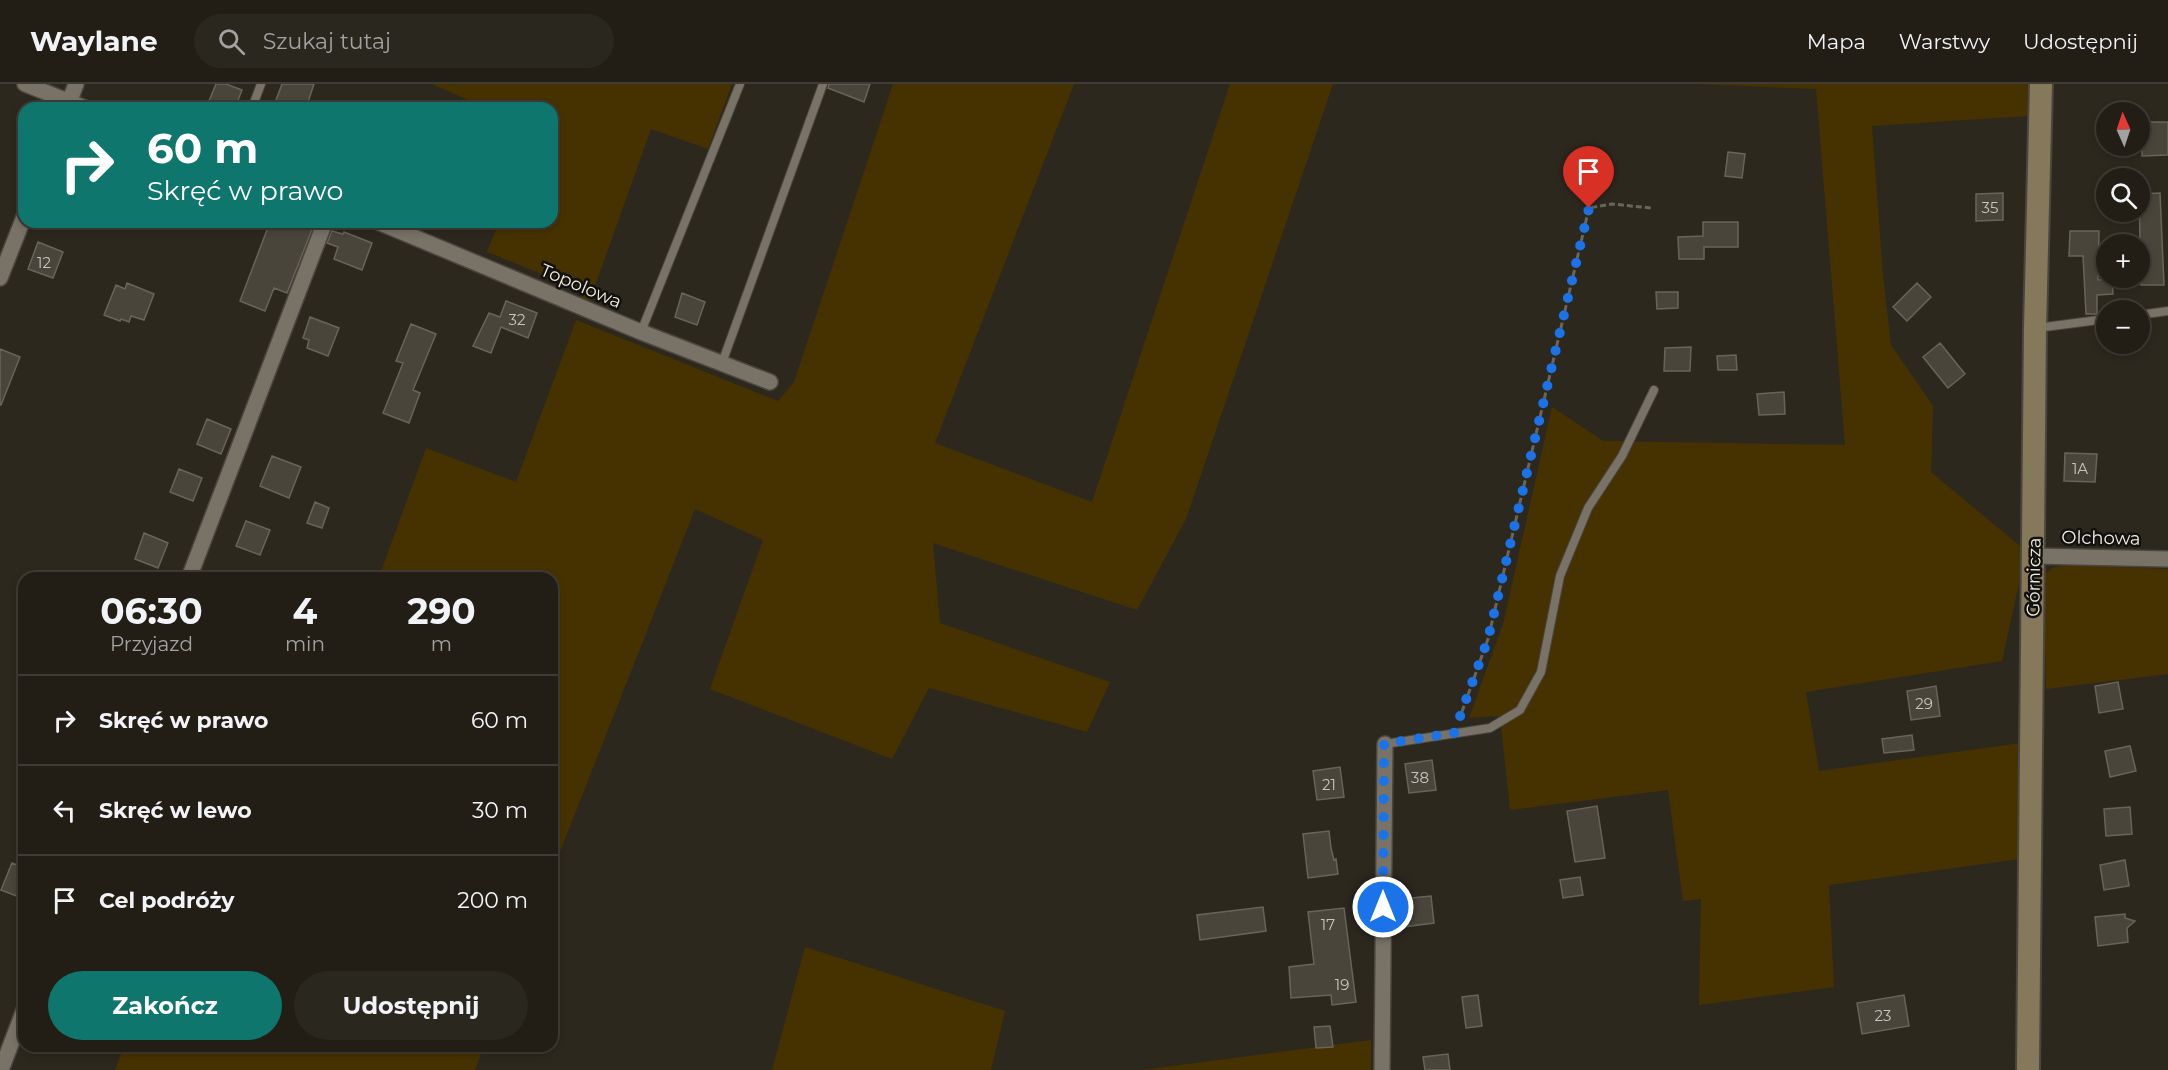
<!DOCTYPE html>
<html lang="pl">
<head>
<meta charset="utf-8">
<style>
  body { margin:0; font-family:Montserrat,sans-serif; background:#2a271f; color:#f1f3f6; height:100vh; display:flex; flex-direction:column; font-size:22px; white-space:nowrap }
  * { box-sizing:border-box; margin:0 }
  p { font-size:20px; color:#a2a2a1 }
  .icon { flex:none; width:33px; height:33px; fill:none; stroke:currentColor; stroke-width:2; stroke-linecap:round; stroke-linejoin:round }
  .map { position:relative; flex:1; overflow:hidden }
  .side { position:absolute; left:18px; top:488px; width:540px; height:480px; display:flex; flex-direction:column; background:#221e16; border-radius:18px; box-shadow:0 3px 9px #0003,0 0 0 2px #3f3c35 }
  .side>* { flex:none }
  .hud { position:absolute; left:18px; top:18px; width:540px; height:126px; border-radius:18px; box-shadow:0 3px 9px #0003,0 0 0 2px #3f3c35; background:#0f766e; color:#fff; overflow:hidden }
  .needle { width:39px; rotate:357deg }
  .tools { position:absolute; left:2096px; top:18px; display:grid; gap:12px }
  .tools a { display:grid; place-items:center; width:54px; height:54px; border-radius:50%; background:#221e16; box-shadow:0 3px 9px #0003,0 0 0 2px #3f3c35; font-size:30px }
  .pin { position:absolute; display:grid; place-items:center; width:51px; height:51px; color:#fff; margin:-62px -26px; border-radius:50% 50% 50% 0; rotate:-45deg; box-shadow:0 0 6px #0007 }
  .pin .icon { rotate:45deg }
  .me { position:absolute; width:66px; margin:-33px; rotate:0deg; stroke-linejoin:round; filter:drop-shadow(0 0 4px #0008) }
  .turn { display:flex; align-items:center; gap:21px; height:126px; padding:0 30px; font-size:27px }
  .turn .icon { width:78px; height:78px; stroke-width:2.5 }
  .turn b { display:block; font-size:42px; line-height:51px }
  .eta { display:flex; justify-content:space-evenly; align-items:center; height:102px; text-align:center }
  .eta b { font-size:36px; font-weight:700; line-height:42px }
  .primary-button { display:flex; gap:12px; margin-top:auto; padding:12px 30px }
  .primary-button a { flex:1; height:69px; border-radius:36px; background:#0f766e; color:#fff; font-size:24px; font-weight:700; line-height:69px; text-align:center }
  .primary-button a+a { background:#2a271f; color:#f1f3f6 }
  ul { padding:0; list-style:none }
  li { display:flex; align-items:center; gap:18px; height:90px; padding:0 30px; border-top:2px solid #3f3c35 }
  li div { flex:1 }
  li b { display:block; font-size:22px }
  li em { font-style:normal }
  header { display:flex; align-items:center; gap:36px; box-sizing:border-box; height:84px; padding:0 30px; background:#221e16; border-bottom:2px solid #3f3c35 }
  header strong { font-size:28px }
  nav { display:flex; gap:33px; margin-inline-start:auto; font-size:21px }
  .search { width:420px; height:54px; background:#2a271f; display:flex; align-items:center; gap:15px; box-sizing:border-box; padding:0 21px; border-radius:33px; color:#a2a2a1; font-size:22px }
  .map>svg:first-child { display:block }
  .green { fill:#463200 }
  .building { fill:#4a453b; stroke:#696459; stroke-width:1.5 }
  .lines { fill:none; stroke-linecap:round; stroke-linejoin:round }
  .lane-casing { stroke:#4a463e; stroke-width:10 }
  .street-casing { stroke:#4a463e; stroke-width:18 }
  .secondary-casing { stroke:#4a463e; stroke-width:26 }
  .path { stroke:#69655c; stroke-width:3; stroke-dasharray:6 3; stroke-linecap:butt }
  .lane { stroke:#787267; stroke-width:8 }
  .street { stroke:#787267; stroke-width:15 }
  .secondary { stroke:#85785b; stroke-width:22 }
  .route { stroke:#1a73e8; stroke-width:10; stroke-dasharray:0 18 }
  .labels { text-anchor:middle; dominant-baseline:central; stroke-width:5; stroke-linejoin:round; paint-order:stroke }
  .number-label { font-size:15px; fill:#c8c4be }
  .street-label { font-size:18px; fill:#f2efe9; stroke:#13110d }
</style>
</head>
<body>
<header>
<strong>Waylane</strong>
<div class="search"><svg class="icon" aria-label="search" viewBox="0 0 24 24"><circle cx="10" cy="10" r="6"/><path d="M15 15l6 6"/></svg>Szukaj tutaj</div>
<nav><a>Mapa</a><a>Warstwy</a><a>Udostępnij</a></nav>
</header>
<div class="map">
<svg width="2168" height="986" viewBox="0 0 2168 986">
  <rect width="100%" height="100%" fill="#2d281e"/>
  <path class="green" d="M 432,0 L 732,0 L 708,65 L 651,45 L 590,216 L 583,216 L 577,204 L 487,168 L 499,138 L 552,138 L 552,24 L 486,24 Z
    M 893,0 L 1074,0 L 935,359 L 1092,418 L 1230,0 L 1333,0 L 1186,435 L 1137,526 L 933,459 L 940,539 L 1110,598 L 1087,648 L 929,604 L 892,675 L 710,605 L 763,456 L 695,425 L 552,788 L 552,494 L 379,493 L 426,364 L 516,398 L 576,236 L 778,317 L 794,298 Z
    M 1698,0 L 2028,0 L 2027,32 L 1872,42 L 1883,192 L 1891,261 L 1933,322 L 1931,388 L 2026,467 L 2002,577 L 1806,608 L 1819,687 L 2021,659 L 2020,775 L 1829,801 L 1834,903 L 1699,921 L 1701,815 L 1683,817 L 1668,706 L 1510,726 L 1500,632 L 1469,634 L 1503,540 L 1552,323 L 1603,357 L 1845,361 L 1816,5 Z
    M 2072,481 L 2168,485 L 2168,590 L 2046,605 L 2043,491 L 2054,483 Z
    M 805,863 L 1005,927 L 991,986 L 772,986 Z
    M 1371,956 L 1371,986 L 1142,986 Z
    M 124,962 L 484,962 L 475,986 L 115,986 Z"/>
  <path class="building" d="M 216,0 L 226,0 L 242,6 L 235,24 L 206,24 Z
    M 282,0 L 314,0 L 306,24 L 273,24 Z
    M 829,0 L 870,0 L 864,18 L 828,4 Z
    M 2142,38 L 2168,38 L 2168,71 L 2142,72 Z
    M 1728,68 L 1745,70 L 1742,94 L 1725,92 Z
    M 2003,109 L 2003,136 L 1976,137 L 1976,110 Z
    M 2160,109 L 2164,201 L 2141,201 L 2139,110 Z
    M 270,138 L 315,138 L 287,209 L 274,204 L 265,227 L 240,217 Z
    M 1703,138 L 1738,138 L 1738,163 L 1704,163 L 1704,175 L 1679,175 L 1678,153 L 1703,152 Z
    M 332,147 L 343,150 L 344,148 L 372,159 L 362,186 L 334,175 L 338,163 L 327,159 Z
    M 2070,147 L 2099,147 L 2098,196 L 2112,195 L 2113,210 L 2097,211 L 2097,230 L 2086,230 L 2083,172 L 2069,172 Z
    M 38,158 L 63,168 L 53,194 L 28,185 Z
    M 127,199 L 154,210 L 144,236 L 131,232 L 129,238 L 121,235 L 120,237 L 104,231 L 116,201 L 125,205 Z
    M 1917,199 L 1931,213 L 1907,237 L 1893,223 Z
    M 1656,208 L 1678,208 L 1678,224 L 1657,225 Z
    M 682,209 L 705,218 L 697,241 L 675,233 Z
    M 506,217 L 537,229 L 528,254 L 501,243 L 491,269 L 473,262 L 489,229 L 500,233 Z
    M 310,233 L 339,244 L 328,272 L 307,264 L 309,256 L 303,254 Z
    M 411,240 L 436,250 L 413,306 L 420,309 L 409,339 L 383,329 L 403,279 L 396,277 Z
    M 1940,259 L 1965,290 L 1948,304 L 1923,273 Z
    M 1691,263 L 1690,287 L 1664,287 L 1665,264 Z
    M 0,265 L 20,273 L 1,321 L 0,321 Z
    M 1736,271 L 1737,286 L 1718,286 L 1717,272 Z
    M 1784,308 L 1785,330 L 1759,331 L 1757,310 Z
    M 207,335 L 231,345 L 221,370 L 197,360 Z
    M 2065,369 L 2097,370 L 2095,398 L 2064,397 Z
    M 272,372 L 301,383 L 289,414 L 260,402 Z
    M 179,385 L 202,394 L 193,417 L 170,408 Z
    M 315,418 L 329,424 L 322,444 L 307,439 Z
    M 246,437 L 270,446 L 260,471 L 236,462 Z
    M 144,449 L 168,459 L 158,484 L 135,475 Z
    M 2118,598 L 2123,625 L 2099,629 L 2095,602 Z
    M 1936,602 L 1940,632 L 1911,636 L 1907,607 Z
    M 1912,651 L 1914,666 L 1884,669 L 1882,655 Z
    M 2130,662 L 2136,687 L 2110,693 L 2105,667 Z
    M 1432,676 L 1436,706 L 1409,709 L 1405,680 Z
    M 1340,683 L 1344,713 L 1317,716 L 1313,687 Z
    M 1597,722 L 1605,774 L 1575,778 L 1567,727 Z
    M 2130,723 L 2132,750 L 2106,752 L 2104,725 Z
    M 1329,747 L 1331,764 L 1334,776 L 1336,775 L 1338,790 L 1308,794 L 1303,750 Z
    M 2125,776 L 2129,802 L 2104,806 L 2100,781 Z
    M 12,779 L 24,784 L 24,815 L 1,806 Z
    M 1580,793 L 1583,811 L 1563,814 L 1560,796 Z
    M 1431,812 L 1434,839 L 1404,843 L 1401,815 Z
    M 1263,823 L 1266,847 L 1200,856 L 1197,831 Z
    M 1344,824 L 1356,918 L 1332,921 L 1331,911 L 1291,914 L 1289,883 L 1314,880 L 1308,828 Z
    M 2125,830 L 2125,834 L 2135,837 L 2127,844 L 2128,858 L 2098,862 L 2095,833 Z
    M 1478,911 L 1482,942 L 1466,944 L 1462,913 Z
    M 1904,911 L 1909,942 L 1862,950 L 1857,919 Z
    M 1330,942 L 1333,963 L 1316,964 L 1314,943 Z
    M 1448,970 L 1450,986 L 1425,986 L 1423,973 Z"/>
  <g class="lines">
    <defs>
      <path id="lane" d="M 252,24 L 261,0
        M 2139,231 L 2168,227
        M 2037,244 L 2106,235
        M 641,248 L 740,0
        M 722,279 L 823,0
        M 1385,660 L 1490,644 L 1520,626 L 1541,588 L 1560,492 L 1588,424 L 1622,372 L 1654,306"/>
      <path id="street" d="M 25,0 L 85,24
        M 67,24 L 76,0
        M 378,138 L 641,248 L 770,298
        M 0,194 L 24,133
        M 2034,472 L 2168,475
        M 189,494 L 325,138
        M 1,986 L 24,926
        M 1382,986 L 1385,660"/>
      <path id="secondary" d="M 2028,986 L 2035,245 L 2041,0"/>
    </defs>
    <use href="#lane" class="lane-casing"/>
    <use href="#street" class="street-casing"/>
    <use href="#secondary" class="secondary-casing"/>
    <path class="path" d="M 1459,636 L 1488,555 L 1589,124 L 1612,120 L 1651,124"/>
    <use href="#lane" class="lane"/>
    <use href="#street" class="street"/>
    <use href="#secondary" class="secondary"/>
  </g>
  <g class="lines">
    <path class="route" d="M 1383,823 L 1384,660 L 1454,649 L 1488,555 L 1589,124"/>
  </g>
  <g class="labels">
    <g class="number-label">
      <text x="1990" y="123">35</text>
      <text x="44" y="178">12</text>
      <text x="517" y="235">32</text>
      <text x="2080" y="384">1A</text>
      <text x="1924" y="619">29</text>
      <text x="1420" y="693">38</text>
      <text x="1329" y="700">21</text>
      <text x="1328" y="840">17</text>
      <text x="1342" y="900">19</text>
      <text x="1883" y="931">23</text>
    </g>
    <g class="street-label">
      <text transform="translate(581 202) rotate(23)">Topolowa</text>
      <text transform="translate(2101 454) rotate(1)">Olchowa</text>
      <text transform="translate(2034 493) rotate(-89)">Górnicza</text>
    </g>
  </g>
</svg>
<div class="tools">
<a><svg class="needle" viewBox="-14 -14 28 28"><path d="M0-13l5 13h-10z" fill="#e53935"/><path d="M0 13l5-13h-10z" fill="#a2a2a1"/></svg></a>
<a><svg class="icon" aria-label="search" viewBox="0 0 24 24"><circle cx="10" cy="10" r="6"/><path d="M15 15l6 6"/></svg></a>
<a>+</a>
<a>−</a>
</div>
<div class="pin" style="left:1589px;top:124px;background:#d93025"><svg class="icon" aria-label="arrive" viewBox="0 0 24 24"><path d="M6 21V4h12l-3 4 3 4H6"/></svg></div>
<svg class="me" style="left:1383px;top:823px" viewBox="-20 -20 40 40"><circle r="17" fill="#1a73e8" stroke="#fff" stroke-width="3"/><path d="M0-11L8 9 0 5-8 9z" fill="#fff"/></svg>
<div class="hud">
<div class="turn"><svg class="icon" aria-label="right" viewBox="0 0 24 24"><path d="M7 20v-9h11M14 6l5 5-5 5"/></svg><div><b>60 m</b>Skręć w prawo</div></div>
</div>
<section class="side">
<div class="eta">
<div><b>06:30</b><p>Przyjazd</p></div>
<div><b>4</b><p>min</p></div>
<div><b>290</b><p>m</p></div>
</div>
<ul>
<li><svg class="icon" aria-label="right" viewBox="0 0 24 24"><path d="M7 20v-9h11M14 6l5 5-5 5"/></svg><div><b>Skręć w prawo</b></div><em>60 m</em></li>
<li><svg class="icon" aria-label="left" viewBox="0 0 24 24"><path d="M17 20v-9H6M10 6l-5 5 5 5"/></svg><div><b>Skręć w lewo</b></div><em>30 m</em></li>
<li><svg class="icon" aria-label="arrive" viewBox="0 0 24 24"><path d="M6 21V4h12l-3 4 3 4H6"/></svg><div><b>Cel podróży</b></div><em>200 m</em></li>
</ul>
<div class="primary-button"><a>Zakończ</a><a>Udostępnij</a></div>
</section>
</div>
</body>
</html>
